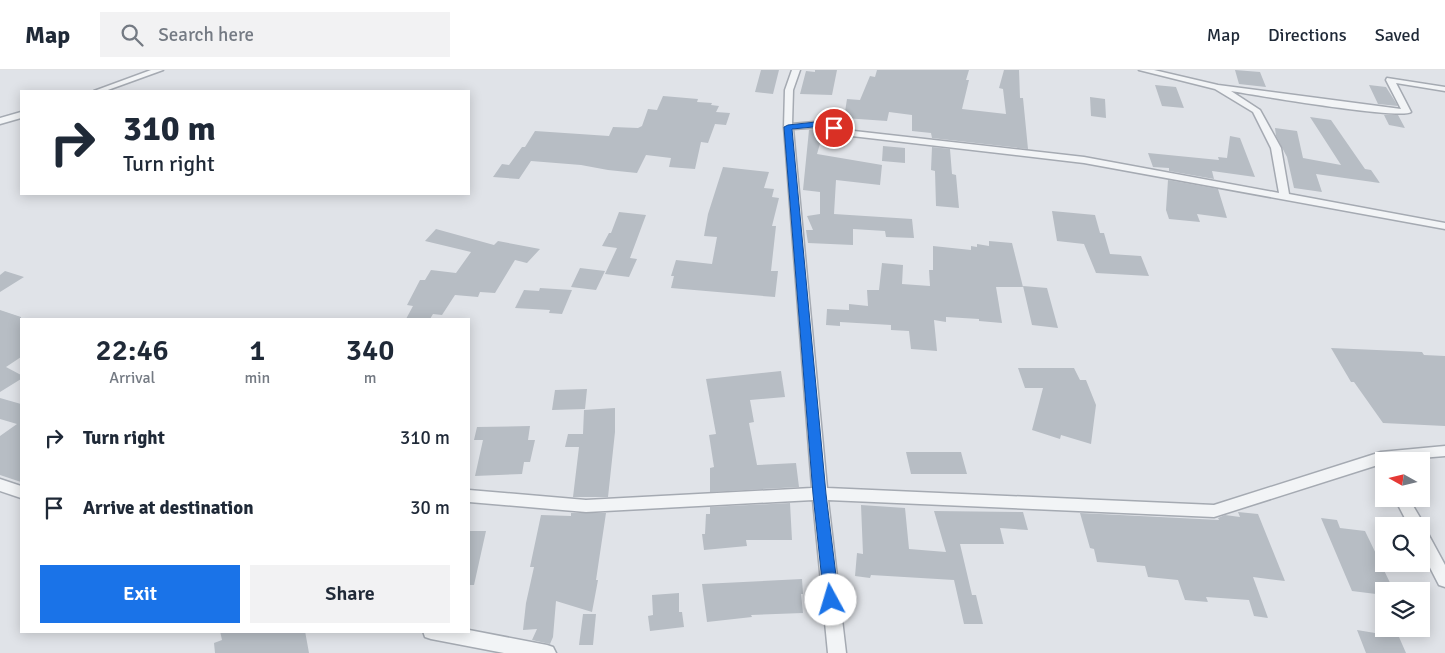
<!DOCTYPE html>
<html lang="en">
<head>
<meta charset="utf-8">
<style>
  body { margin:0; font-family:Signika,sans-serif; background:#f2f2f3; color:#1f2937; height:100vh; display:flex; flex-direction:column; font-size:19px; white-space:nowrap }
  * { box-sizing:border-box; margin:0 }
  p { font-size:16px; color:#747a83 }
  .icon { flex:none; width:28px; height:28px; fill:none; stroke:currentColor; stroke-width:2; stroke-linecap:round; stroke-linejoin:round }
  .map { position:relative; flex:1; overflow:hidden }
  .side { position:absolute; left:20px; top:248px; width:450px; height:315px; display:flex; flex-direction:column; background:#fff; border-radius:0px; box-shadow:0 2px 12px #0003 }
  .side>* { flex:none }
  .top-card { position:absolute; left:20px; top:20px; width:450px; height:105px; border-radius:0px; box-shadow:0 2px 12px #0003; background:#fff; color:#1f2937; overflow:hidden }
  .needle { width:32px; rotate:278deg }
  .fabs { position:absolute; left:1375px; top:382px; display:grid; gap:10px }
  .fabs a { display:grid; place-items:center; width:55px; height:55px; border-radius:0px; background:#fff; box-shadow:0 2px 12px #0003; font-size:25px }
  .pin { position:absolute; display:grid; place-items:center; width:42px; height:42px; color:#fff; margin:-21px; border:2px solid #fff; border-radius:50%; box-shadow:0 1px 5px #0007 }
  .me { position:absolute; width:55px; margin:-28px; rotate:354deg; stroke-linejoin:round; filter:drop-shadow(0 0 4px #0008) }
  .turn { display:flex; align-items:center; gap:18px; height:105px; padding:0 20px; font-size:22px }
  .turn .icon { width:65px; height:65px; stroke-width:2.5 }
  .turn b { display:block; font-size:35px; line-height:42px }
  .eta { display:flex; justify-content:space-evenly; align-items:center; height:85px; text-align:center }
  .eta b { font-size:30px; font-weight:600; line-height:35px }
  .primary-button { display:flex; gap:10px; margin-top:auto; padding:10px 20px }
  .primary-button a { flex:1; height:58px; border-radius:0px; background:#1a73e8; color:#fff; font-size:20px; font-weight:600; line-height:58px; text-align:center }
  .primary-button a+a { background:#f2f2f3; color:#1f2937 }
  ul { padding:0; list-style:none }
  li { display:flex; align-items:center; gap:15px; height:70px; padding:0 20px }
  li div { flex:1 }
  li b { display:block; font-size:19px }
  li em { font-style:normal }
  header { display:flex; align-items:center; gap:30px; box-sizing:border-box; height:70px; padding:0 25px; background:#fff; border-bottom:1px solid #e0e1e3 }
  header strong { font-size:24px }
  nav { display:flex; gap:28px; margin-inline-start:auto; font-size:18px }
  .search { width:350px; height:45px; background:#f2f2f3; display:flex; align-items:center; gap:12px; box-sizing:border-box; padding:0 18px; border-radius:0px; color:#747a83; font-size:19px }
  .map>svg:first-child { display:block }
  .building { fill:#b7bdc4 }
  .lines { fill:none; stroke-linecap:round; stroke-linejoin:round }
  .street-casing { stroke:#a5aab2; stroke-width:3 }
  .street { fill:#f2f4f6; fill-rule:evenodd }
  .route { fill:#1a73e8; stroke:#114b97 }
</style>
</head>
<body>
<header>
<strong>Map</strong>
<div class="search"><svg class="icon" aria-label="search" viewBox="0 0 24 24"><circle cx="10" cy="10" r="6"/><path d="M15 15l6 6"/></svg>Search here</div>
<nav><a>Map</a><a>Directions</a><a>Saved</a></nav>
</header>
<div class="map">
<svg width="1445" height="583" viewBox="0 0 1445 583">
  <rect width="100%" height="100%" fill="#e0e3e8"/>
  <path class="building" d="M 761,0 L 779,0 L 773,24 L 755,22 Z
    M 815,0 L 837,0 L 832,25 L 800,24 L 806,1 L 815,2 Z
    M 877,0 L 969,0 L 966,10 L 969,10 L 962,39 L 1006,44 L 1003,19 L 999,18 L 1004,0 L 1019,0 L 1020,28 L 1023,28 L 1028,79 L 932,68 L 931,63 L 912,61 L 912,45 L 889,42 L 887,51 L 844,48 L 847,29 L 860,30 L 870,6 L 875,7 Z
    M 1235,0 L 1260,2 L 1266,17 L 1239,14 Z
    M 1155,15 L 1176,17 L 1184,38 L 1162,36 Z
    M 1369,15 L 1386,17 L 1398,36 L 1378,34 Z
    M 663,26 L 698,29 L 697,32 L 712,33 L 711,35 L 719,36 L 716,42 L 730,43 L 726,55 L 715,54 L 708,73 L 701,72 L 695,99 L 669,97 L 671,88 L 646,85 L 637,103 L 608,100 L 581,95 L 531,91 L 519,109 L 493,107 L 502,94 L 509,95 L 522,77 L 525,77 L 535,61 L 609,66 L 613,57 L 638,58 L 642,56 L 648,39 L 657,40 Z
    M 1090,27 L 1105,29 L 1106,48 L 1091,46 Z
    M 1384,45 L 1398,45 L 1405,58 L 1389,55 Z
    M 1310,47 L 1331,50 L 1365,99 L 1371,100 L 1380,113 L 1316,104 L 1322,122 L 1294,118 L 1287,87 L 1276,66 L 1275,58 L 1297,61 L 1303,88 L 1341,95 Z
    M 816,59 L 824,60 L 817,84 L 882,95 L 880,115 L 836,110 L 834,144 L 912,149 L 914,168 L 886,167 L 885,161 L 853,159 L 853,175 L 808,173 L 806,160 L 813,160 L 807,146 L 820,144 L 820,122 L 803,120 L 809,60 Z
    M 1230,66 L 1240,68 L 1255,107 L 1212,101 L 1214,109 L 1169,101 L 1169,98 L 1153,97 L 1148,83 L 1219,90 L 1218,87 L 1227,88 Z
    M 883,76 L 905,78 L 905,93 L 882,91 Z
    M 932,77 L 950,79 L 952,104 L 956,105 L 959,138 L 936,136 L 935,101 L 931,100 Z
    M 723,97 L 769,102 L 764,118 L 774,119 L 772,127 L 779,128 L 772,156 L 776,156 L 771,201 L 778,201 L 775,227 L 671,218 L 674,206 L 671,206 L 676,190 L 712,194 L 717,167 L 704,166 L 708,144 Z
    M 1168,110 L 1218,119 L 1227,148 L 1197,144 L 1200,152 L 1169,149 L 1166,140 Z
    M 1052,141 L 1095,145 L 1100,163 L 1104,163 L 1110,184 L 1141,186 L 1149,206 L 1096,203 L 1084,174 L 1057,171 Z
    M 619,142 L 646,145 L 630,188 L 637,189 L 629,207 L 605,204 L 617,178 L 602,176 L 609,163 L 611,163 Z
    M 436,159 L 494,175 L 498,171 L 540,179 L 527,193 L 515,190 L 495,223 L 480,222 L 478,227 L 455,225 L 442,245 L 433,244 L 430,249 L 406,249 L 413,236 L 407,235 L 420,210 L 425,210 L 431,200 L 456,203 L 471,182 L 425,171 Z
    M 989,171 L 1012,173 L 1023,217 L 996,217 L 1002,253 L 979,251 L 979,249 L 946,247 L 946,252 L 934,250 L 937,281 L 911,279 L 909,261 L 891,260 L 891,255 L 840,252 L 840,256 L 826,255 L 827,239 L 849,240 L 849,234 L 868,236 L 867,220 L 879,220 L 882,193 L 903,195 L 902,214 L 930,216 L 929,200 L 933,200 L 933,176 L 971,180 L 971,176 L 977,177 L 977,174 L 989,176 Z
    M 580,198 L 605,201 L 596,220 L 571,217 Z
    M 5,201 L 24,207 L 0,222 L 0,205 Z
    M 1023,216 L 1047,218 L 1058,258 L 1032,255 Z
    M 540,218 L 572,220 L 562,244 L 549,243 L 550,240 L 515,238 L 524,220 L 539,221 Z
    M 0,240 L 21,247 L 21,287 L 6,297 L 21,305 L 21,309 L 0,322 Z
    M 1331,278 L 1422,282 L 1424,285 L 1445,286 L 1445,356 L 1383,353 L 1354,312 L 1351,312 Z
    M 1018,298 L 1074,298 L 1080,310 L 1086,310 L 1096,335 L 1091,374 L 1061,365 L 1060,369 L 1032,360 L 1043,318 L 1025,318 Z
    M 781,301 L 785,327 L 750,330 L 754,352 L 749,353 L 757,395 L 796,393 L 799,417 L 710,422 L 710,398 L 714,397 L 709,365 L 716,364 L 706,309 Z
    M 587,319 L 585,339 L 552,340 L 555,320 Z
    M 0,328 L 21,334 L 21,412 L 0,405 L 0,366 L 17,354 L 0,349 Z
    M 615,338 L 615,362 L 608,427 L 573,427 L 579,377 L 565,377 L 568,364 L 583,364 L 584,340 Z
    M 530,356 L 528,370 L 535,370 L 530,392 L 524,392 L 522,404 L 475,406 L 483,370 L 474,370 L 477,357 Z
    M 906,382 L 961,382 L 967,404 L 911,404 Z
    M 790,433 L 792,470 L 746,470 L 747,476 L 704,480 L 702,464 L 705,464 L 706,444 L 710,444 L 710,437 Z
    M 861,435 L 905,438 L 909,479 L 946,482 L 934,441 L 1023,442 L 1028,460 L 1000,458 L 1004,474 L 960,474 L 972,525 L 976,525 L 983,554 L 964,554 L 954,510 L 871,505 L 870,508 L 855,506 L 857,483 L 863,484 Z
    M 1238,442 L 1258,444 L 1285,511 L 1253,507 L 1268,548 L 1254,546 L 1249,530 L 1206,527 L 1208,532 L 1185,530 L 1178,510 L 1148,507 L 1145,496 L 1097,492 L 1094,479 L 1090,478 L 1080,443 L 1219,450 L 1218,448 L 1225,445 L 1240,447 Z
    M 571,443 L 606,443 L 596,510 L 598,510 L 592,542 L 556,531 L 553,567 L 550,574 L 532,570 L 537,559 L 523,560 L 526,533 L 534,497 L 530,497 L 541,445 L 571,446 Z
    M 1321,448 L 1337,450 L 1340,458 L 1365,461 L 1394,521 L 1384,521 L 1384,525 L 1352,521 Z
    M 469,461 L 486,461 L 474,515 L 469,515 Z
    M 802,509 L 803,524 L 801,524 L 803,543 L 751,545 L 752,547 L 707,552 L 702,514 Z
    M 679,523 L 679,542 L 682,542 L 684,557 L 650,561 L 648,546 L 653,545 L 652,525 Z
    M 583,544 L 596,544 L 593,575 L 579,575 Z
    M 1357,560 L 1399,567 L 1406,583 L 1366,583 Z
    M 220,561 L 305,561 L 309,583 L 215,583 L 214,573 L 222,570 Z"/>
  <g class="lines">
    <defs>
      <path id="street" d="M 151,0 L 163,0 L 105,21 L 94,21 Z
        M 792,0 L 800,0 L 793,20 L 792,54 L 825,51 L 845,60 L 1084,87 L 1279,123 L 1271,78 L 1253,42 L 1215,19 L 1139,0 L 1154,0 L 1218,15 L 1401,39 L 1386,10 L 1387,8 L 1445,17 L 1445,21 L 1396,13 L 1411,42 C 1401,50 1255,25 1231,21 L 1260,40 L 1281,78 L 1289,124 L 1445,153 L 1445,159 L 1084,93 L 843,65 L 824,57 L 793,59 L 827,418 L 1214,435 L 1381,382 L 1445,376 L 1445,386 L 1384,391 L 1384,393 L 1214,447 L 828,430 L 846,583 L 828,583 L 813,430 L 586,442 L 469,432 L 469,420 L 586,430 L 812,418 L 784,57 L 785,20 Z
        M 21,42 L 21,48 L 0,54 L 0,48 Z
        M 0,409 L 21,416 L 21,428 L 0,421 Z
        M 1395,429 L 1409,429 L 1425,456 L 1423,459 L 1426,460 L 1445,495 L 1445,517 L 1439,515 L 1421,480 L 1421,456 L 1409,456 Z
        M 469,560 L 547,575 L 553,577 L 556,583 L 504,583 L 431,569 L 425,567 L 423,561 Z"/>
    </defs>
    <use href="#street" class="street-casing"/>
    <use href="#street" class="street"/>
  </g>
  <path class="route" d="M 825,51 L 838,58 L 834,60 L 824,56 L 792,59 L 826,424 L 839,530 L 837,535 L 831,537 L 826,535 L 824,530 L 813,424 L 784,57 L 788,55 Z"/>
</svg>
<div class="fabs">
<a><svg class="needle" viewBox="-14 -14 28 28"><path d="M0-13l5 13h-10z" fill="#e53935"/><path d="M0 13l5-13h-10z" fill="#747a83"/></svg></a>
<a><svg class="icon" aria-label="search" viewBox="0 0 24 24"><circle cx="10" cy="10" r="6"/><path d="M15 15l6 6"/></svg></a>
<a><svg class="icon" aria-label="layers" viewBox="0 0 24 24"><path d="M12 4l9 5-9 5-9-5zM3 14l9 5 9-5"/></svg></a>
</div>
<div class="pin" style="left:834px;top:58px;background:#d93025"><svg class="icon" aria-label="arrive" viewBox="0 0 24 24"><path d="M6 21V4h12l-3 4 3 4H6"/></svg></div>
<svg class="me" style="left:831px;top:530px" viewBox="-20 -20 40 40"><circle r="19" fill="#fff"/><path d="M0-13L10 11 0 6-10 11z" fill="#1a73e8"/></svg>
<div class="top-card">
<div class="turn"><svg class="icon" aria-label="right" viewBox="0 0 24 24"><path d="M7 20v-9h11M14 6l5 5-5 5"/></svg><div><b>310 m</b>Turn right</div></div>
</div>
<section class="side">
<div class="eta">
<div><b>22:46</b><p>Arrival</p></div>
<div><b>1</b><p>min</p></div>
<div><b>340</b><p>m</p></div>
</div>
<ul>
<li><svg class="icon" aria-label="right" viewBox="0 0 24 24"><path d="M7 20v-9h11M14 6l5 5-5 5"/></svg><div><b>Turn right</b></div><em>310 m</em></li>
<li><svg class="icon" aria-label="arrive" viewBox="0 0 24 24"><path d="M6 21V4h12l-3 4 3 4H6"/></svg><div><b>Arrive at destination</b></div><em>30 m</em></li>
</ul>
<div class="primary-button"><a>Exit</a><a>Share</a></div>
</section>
</div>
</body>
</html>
